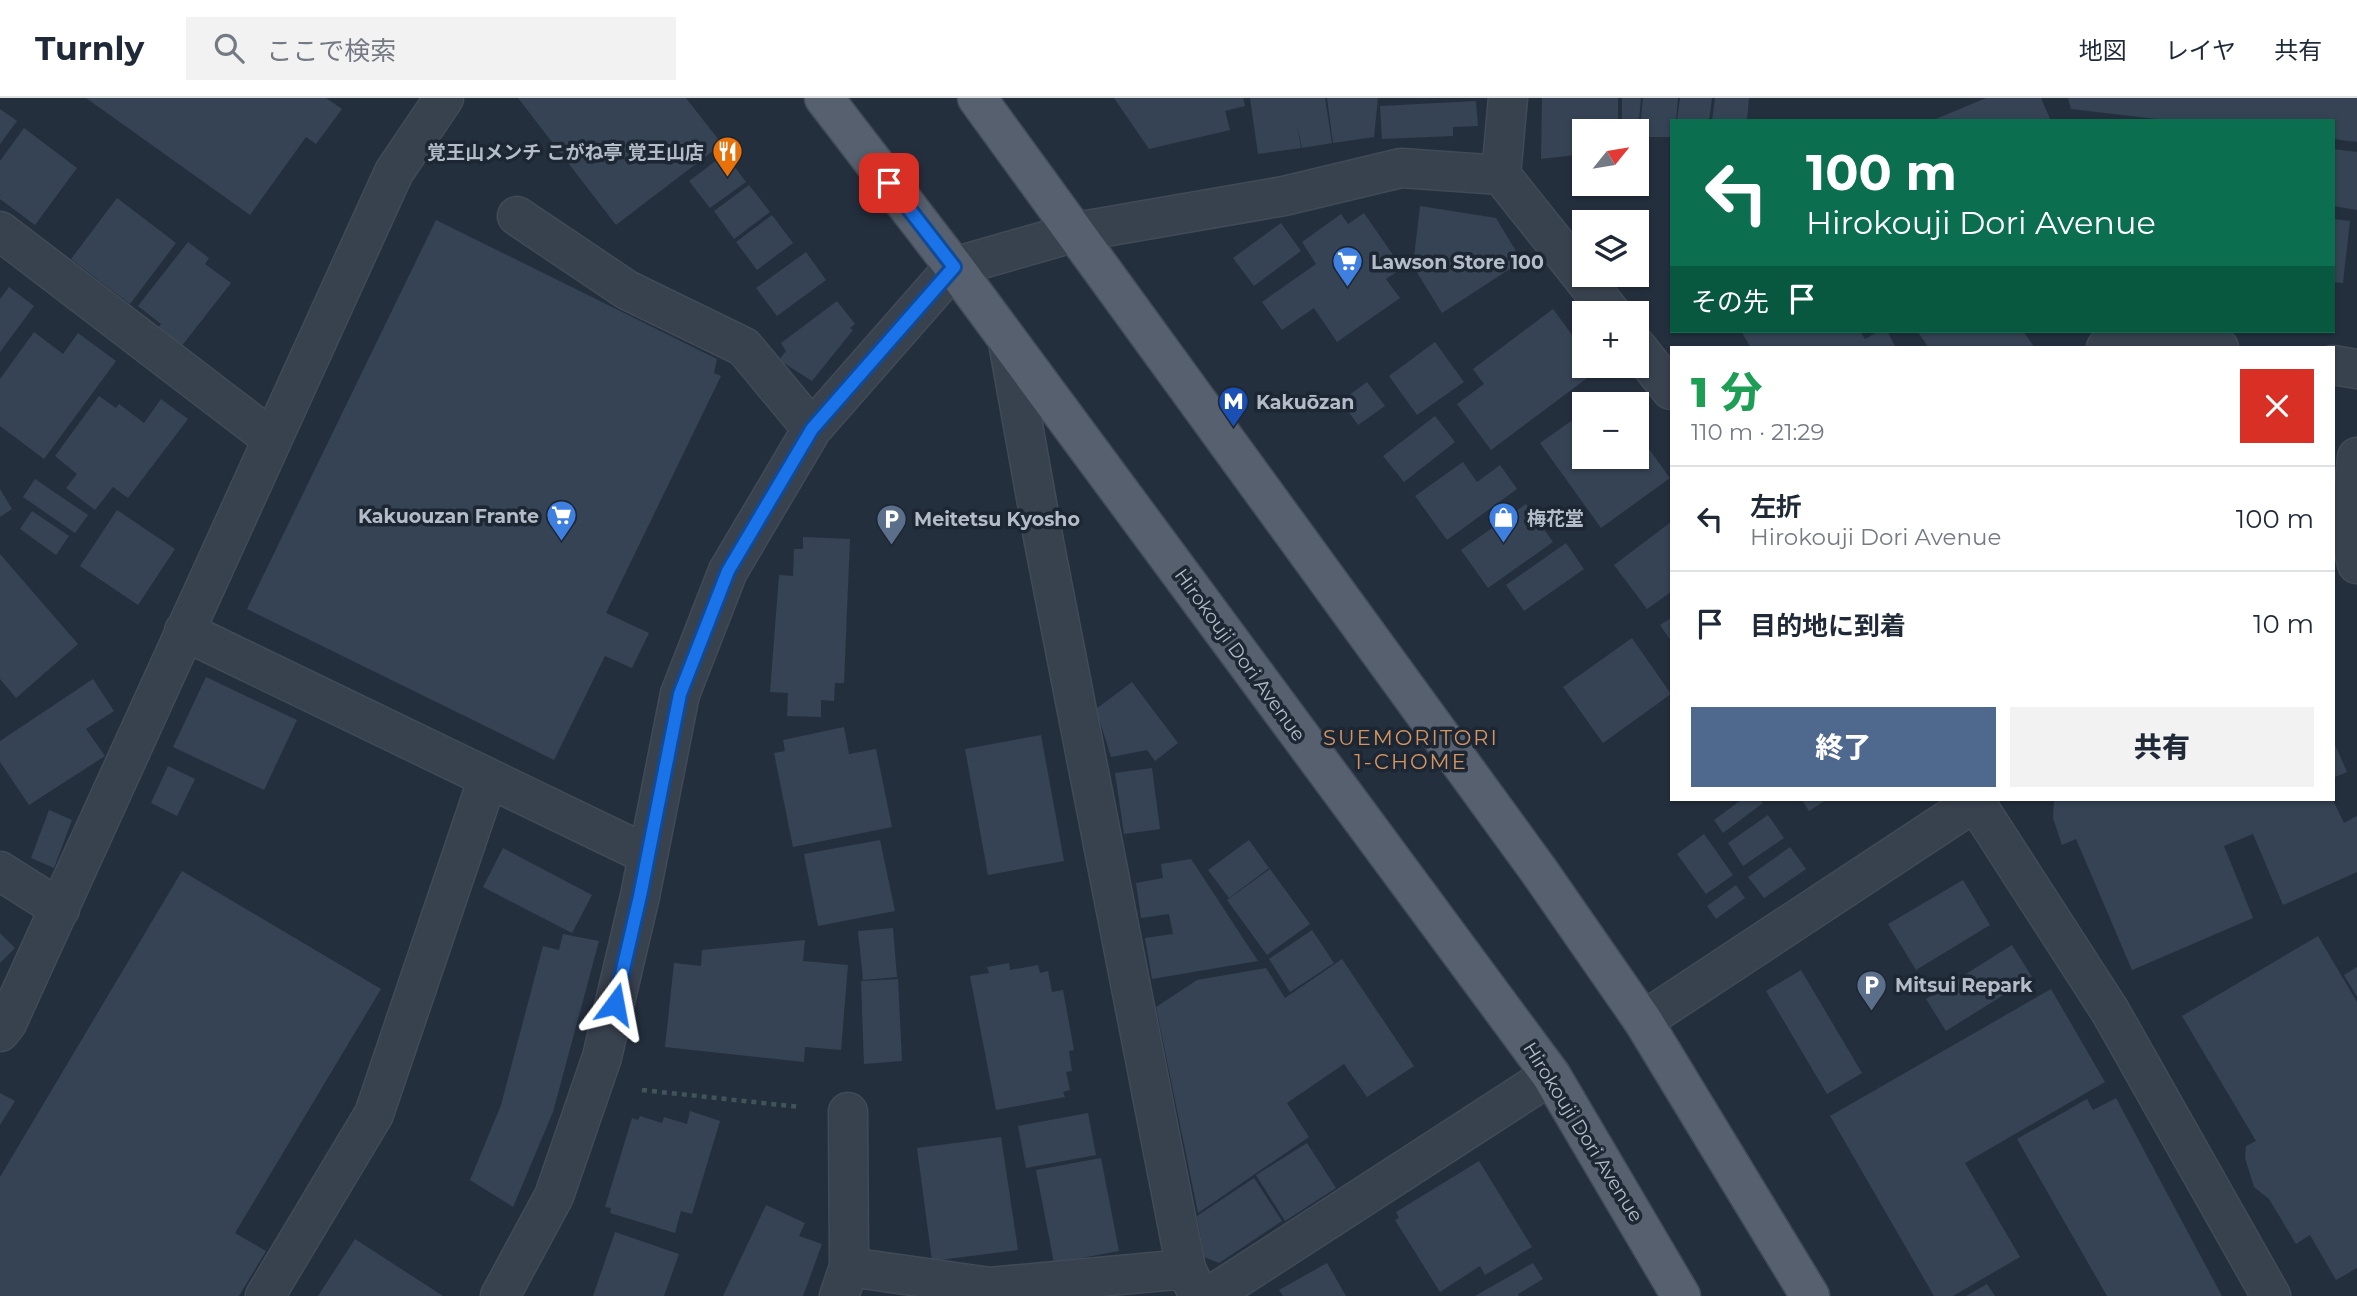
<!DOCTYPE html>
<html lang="ja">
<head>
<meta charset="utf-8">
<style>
  body { margin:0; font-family:Montserrat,"Noto Sans JP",sans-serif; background:#f2f2f3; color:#1f2937; height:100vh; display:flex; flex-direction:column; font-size:26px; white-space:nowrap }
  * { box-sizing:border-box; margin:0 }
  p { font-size:23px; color:#747a83 }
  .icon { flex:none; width:38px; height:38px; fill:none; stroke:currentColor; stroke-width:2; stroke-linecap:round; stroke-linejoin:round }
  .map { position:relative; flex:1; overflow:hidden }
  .details { position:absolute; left:1670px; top:248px; width:665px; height:455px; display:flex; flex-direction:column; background:#fff; border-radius:0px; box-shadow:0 2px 5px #0004 }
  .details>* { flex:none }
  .top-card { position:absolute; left:1670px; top:21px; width:665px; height:214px; border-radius:0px; box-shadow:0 2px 5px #0004; background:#0b6e4f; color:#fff; overflow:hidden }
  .needle { width:46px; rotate:60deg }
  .fabs { position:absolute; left:1572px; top:21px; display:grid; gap:14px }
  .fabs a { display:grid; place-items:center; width:77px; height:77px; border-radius:0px; background:#fff; box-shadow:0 2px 5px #0004; font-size:35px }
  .pin { position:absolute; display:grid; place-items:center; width:60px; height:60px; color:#fff; margin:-30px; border-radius:14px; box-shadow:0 4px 10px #0006 }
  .me { position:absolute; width:77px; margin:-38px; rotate:13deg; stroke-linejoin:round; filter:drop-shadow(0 0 5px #0008) }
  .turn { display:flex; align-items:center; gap:24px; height:147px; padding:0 21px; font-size:32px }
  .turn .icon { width:91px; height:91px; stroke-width:2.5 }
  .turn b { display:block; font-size:49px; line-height:60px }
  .then { display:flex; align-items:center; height:66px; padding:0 21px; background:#0003; gap:14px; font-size:26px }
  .round { display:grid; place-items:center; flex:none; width:74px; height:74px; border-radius:0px; background:#f2f2f3 }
  .overview { display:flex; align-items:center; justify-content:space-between; height:119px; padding:0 21px }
  h1 { font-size:42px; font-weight:800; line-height:52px; color:#1e9e55 }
  .button { display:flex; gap:14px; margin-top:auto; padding:14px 21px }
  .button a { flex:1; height:80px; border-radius:0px; background:#4f688e; color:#fff; font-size:28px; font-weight:800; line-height:80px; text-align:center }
  .button a+a { background:#f2f2f3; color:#1f2937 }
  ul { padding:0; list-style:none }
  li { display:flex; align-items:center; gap:21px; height:105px; padding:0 21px; border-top:2px solid #e0e1e3 }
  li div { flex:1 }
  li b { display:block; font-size:26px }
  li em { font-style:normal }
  header { display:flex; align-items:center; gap:42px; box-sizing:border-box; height:98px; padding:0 35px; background:#fff; border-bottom:2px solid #e0e1e3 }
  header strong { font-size:33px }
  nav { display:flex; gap:38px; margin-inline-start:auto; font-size:24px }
  .search { width:490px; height:63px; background:#f2f2f3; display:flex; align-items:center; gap:18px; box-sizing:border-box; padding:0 24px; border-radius:0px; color:#747a83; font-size:26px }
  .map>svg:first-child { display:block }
  .building { fill:#364354 }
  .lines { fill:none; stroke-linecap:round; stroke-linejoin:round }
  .minor-casing { stroke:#414a57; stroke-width:41 }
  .major-casing { stroke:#414a57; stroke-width:41 }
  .path { stroke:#3f5557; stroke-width:4.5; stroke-dasharray:5 5; stroke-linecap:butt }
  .minor { stroke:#38414e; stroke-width:38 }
  .major { stroke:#56606e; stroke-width:38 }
  .route-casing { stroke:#114b97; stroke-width:18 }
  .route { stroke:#1a73e8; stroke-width:12 }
  .labels { text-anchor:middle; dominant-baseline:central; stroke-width:7; stroke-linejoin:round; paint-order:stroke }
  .poi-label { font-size:19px; font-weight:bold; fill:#b4bcc9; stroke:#1d2633; text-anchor:start }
  .street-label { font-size:19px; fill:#b4bcc9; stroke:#1d2633 }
  .neighbourhood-label { font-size:21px; letter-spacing:2px; fill:#d59563; stroke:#1d2633 }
</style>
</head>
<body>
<header>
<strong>Turnly</strong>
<div class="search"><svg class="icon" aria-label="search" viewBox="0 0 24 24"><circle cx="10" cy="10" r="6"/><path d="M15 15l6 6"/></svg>ここで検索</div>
<nav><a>地図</a><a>レイヤ</a><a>共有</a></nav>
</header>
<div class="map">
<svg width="2357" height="1198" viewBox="0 0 2357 1198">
  <rect width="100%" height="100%" fill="#242f3e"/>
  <path class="building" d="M 86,0 L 326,0 L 342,11 L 316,46 L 306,39 L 250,117 Z
    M 518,0 L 686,0 L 722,46 L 616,127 Z
    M 1114,0 L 1243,0 L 1245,8 L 1225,13 L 1230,32 L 1149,51 Z
    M 1250,0 L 1325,0 L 1332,45 L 1302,50 L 1297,27 L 1301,50 L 1258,56 Z
    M 1327,0 L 1378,0 L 1374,39 L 1333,45 Z
    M 1542,0 L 1618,0 L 1618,33 L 1584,33 L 1584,56 L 1541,61 Z
    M 1622,0 L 1641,0 L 1638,33 L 1622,33 Z
    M 1643,0 L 1678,0 L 1676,23 L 1671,23 L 1671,39 L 1639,39 Z
    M 1680,0 L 1712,0 L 1709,23 L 1677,22 Z
    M 1715,0 L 1749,0 L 1747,22 L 1712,23 Z
    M 1986,0 L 2041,0 L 2051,23 L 1931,23 Z
    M 2068,0 L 2357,0 L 2357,44 L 2333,41 L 2333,23 L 2173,23 L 2071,11 Z
    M 1476,3 L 1478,28 L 1453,29 L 1453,38 L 1382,41 L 1380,8 Z
    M 0,11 L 17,23 L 0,46 Z
    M 24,30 L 77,70 L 35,127 L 0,101 L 0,63 Z
    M 2333,51 L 2357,54 L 2357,112 L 2333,108 Z
    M 725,56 L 746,84 L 710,110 L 689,83 Z
    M 749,87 L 770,114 L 734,141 L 714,113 Z
    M 117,100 L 176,145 L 130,206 L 71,161 Z
    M 1420,108 L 1496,120 L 1522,163 L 1442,215 L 1413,168 Z
    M 1364,115 L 1402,170 L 1386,181 L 1400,200 L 1337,244 L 1314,210 L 1282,232 L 1262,204 L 1316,166 L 1302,144 L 1341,116 L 1348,126 Z
    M 772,117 L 793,145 L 757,172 L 736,144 Z
    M 2333,121 L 2350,123 L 2343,185 L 2333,184 Z
    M 436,122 L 717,261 L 714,275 L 721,278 L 606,515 L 649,535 L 632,570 L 605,558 L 554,662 L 247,511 Z
    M 1281,125 L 1301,153 L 1254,188 L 1233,160 Z
    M 188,144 L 209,160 L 205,166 L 231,185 L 177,254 L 154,236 L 161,226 L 138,208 Z
    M 806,154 L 826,182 L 777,218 L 756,190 Z
    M 9,189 L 34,208 L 0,254 L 0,201 Z
    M 837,203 L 855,226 L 850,230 L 853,232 L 812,283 L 779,262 L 786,253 L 781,245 Z
    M 1553,211 L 1584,253 L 1584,268 L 1595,268 L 1598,272 L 1491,352 L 1457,306 L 1484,286 L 1473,271 Z
    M 1741,233 L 1860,233 L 1865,241 L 1879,233 L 1887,233 L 1896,250 L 1751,250 Z
    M 1917,233 L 2023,233 L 2035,250 L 1929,250 Z
    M 34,234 L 63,256 L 78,235 L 116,263 L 44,361 L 0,328 L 0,281 Z
    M 1435,244 L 1464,284 L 1417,317 L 1389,278 Z
    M 1367,284 L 1385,308 L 1358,327 L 1341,303 Z
    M 1623,297 L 1630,306 L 1609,306 Z
    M 99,298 L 116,310 L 119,306 L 144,325 L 161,301 L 188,321 L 128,400 L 113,389 L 95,412 L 66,390 L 77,376 L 55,358 Z
    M 1584,314 L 1584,359 L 1636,359 L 1636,333 L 1670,380 L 1601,430 L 1540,345 Z
    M 1435,318 L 1455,344 L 1404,384 L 1383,358 Z
    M 1463,364 L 1477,384 L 1500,367 L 1517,391 L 1447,442 L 1415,398 Z
    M 35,381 L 88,417 L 75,435 L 23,399 Z
    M 0,391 L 12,411 L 0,419 Z
    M 1526,406 L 1553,444 L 1488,490 L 1461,452 Z
    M 117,412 L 175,451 L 138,507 L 80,468 Z
    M 32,413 L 69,438 L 56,457 L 20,431 Z
    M 1671,424 L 1671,494 L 1647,511 L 1614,467 Z
    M 803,439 L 850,441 L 844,585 L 835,585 L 834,603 L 821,602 L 821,619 L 787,618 L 788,595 L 770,594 L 779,477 L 793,478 L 794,451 L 803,451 Z
    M 1566,445 L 1584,471 L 1524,513 L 1506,487 Z
    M 0,456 L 78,546 L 16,600 L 0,581 Z
    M 1671,520 L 1671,543 L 1660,527 Z
    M 1632,540 L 1671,596 L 1603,645 L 1563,589 Z
    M 206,579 L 297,622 L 264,692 L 173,649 Z
    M 93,581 L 114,613 L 86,631 L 105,658 L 29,707 L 0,664 L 0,643 Z
    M 1132,584 L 1178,645 L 1155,663 L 1147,652 L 1111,659 L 1096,611 Z
    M 844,629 L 849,656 L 876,651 L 892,729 L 793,749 L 774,655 L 785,653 L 783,642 Z
    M 1041,637 L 1064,763 L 988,777 L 965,651 Z
    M 2333,642 L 2347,674 L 2333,680 Z
    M 168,668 L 195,681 L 177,718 L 151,705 Z
    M 1152,670 L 1160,731 L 1124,736 L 1115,675 Z
    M 1741,702 L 1760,702 L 1763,705 L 1723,735 L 1714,722 Z
    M 1802,702 L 1826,702 L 1809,713 Z
    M 2054,702 L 2333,702 L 2344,725 L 2357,718 L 2357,774 L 2283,807 L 2253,736 L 2224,748 L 2253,820 L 2132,872 L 2076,741 L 2062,747 L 2053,720 Z
    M 49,712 L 72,722 L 54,770 L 31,760 Z
    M 1768,717 L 1784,740 L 1743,768 L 1728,745 Z
    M 1704,736 L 1733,777 L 1706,796 L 1677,756 Z
    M 880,742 L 895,813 L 818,828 L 804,756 Z
    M 1249,742 L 1269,770 L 1229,800 L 1208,772 Z
    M 1790,749 L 1806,771 L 1764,800 L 1748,779 Z
    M 503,750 L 592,797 L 572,835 L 483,789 Z
    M 1191,761 L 1258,863 L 1152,881 L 1145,840 L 1173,836 L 1169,816 L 1141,820 L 1136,785 L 1163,780 L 1161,766 Z
    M 1270,771 L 1310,826 L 1267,857 L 1227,802 Z
    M 182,773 L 381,891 L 235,1135 L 266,1153 L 239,1198 L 0,1198 L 0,1079 Z
    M 1963,782 L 1990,827 L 1916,872 L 1888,826 Z
    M 1736,787 L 1745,800 L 1716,821 L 1707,808 Z
    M 893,830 L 897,879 L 863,882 L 858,833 Z
    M 1312,832 L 1334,865 L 1290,894 L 1269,861 Z
    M 0,835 L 15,850 L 0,865 Z
    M 563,836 L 599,843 L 553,1014 L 513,1109 L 470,1082 L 501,1007 L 543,848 L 559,852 Z
    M 2318,838 L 2357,904 L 2357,1170 L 2336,1182 L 2310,1137 L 2296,1146 L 2269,1101 L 2254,1089 L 2245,1060 L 2246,1048 L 2256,1043 L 2182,918 Z
    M 805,842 L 803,863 L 848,867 L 841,952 L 805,949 L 804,964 L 665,949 L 674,865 L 701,868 L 702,852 Z
    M 2012,847 L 2032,879 L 1946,933 L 1926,901 Z
    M 1342,861 L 1414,968 L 1367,999 L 1344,966 L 1287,1005 L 1309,1039 L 1198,1115 L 1156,909 L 1197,882 L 1266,870 L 1285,900 Z
    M 1009,865 L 1010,872 L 1038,867 L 1040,875 L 1048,873 L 1052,894 L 1063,892 L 1074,952 L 1069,953 L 1072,973 L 1066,974 L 1070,992 L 1063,994 L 1065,999 L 996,1012 L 970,878 L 989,875 L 987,869 Z
    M 2357,869 L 2357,899 L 2344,877 Z
    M 1801,872 L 1862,975 L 1827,996 L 1766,893 Z
    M 898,881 L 902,963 L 864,966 L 861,883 Z
    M 2051,891 L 2105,984 L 1965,1065 L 2020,1159 L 1953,1198 L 1934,1198 L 1830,1018 Z
    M 0,995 L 15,1003 L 0,1027 Z
    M 2116,1000 L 2222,1198 L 2107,1198 L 2017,1041 L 2087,1001 L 2093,1012 Z
    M 690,1013 L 720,1023 L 692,1116 L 681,1113 L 675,1135 L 610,1115 L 611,1110 L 605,1109 L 632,1020 L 638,1022 L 640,1018 L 662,1025 L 664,1019 L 687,1026 Z
    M 1088,1015 L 1096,1057 L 1026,1070 L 1018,1028 Z
    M 1001,1039 L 1018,1152 L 932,1163 L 917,1050 Z
    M 1307,1045 L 1336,1090 L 1285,1123 L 1256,1077 Z
    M 1101,1060 L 1119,1153 L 1054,1165 L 1036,1072 Z
    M 1479,1063 L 1532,1149 L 1485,1177 L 1480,1168 L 1440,1194 L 1395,1122 L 1399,1120 L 1396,1114 Z
    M 1254,1080 L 1282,1123 L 1219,1165 L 1204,1159 L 1197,1118 Z
    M 766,1107 L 805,1125 L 799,1138 L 822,1146 L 803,1198 L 723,1198 Z
    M 615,1134 L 679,1156 L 664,1198 L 593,1198 Z
    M 355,1141 L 443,1198 L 318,1198 Z
    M 1327,1165 L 1346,1198 L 1283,1198 L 1279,1192 Z
    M 1533,1165 L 1543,1181 L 1518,1196 L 1519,1198 L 1475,1198 Z
    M 1987,1186 L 1995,1198 L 1966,1198 Z"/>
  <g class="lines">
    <defs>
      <path id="minor" d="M 1508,0 L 1501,77 L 1611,215
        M 517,118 L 627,192 L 744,249 L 812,331
        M 0,133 L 272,341
        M 1008,244 L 1044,444 L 1186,1171 L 1199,1198
        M 1636,248 L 1671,292
        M 2106,250 L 2125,236 L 2219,250
        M 2333,267 L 2357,271
        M 2357,359 L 2350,436 L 2357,466
        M 184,533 L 648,757
        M 1974,702 L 2110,913 L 2271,1198
        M 0,773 L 60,811
        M 1643,923 L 1978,702
        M 0,934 L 7,925 L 394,74 L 444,0
        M 849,1169 L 990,1189 L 1186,1171
        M 265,1198 L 374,1016 L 488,680
        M 500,1198 L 554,1098 L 602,959 L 640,798 L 680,596 L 728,473 L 812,331 L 954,169 L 1076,134 L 1284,98 L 1401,70 L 1501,77
        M 839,1198 L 849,1169 L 848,1014
        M 1210,1198 L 1551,977"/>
      <path id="major" d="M 824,0 L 954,169 L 1551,977 L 1681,1198
        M 977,0 L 1539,773 L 1643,923 L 1810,1198"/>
    </defs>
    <use href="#minor" class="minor-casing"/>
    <use href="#major" class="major-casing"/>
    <path class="path" d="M 642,992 L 800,1009"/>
    <use href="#minor" class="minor"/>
    <use href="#major" class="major"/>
  </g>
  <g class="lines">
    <defs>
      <path id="route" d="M 615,906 L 640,798 L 680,596 L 728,473 L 812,331 L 954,169 L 889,85"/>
    </defs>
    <use href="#route" class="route-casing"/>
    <use href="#route" class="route"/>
  </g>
  <defs>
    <symbol id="restaurant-pin" viewBox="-11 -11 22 30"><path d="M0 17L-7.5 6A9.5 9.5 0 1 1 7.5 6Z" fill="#e8710a" stroke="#1d2633"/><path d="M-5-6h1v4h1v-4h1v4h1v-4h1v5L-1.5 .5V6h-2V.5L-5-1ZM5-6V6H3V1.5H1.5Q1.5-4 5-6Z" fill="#fff"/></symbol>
    <symbol id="supermarket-pin" viewBox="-11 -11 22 30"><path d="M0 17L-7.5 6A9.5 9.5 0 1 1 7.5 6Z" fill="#3f7fe0" stroke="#1d2633"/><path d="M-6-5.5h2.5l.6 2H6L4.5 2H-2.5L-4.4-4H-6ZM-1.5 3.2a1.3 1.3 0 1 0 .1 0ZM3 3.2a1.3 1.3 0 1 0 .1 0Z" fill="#fff"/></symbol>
    <symbol id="metro-pin" viewBox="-11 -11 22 30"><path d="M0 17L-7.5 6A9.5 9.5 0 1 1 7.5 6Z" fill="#1a4fb4" stroke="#1d2633"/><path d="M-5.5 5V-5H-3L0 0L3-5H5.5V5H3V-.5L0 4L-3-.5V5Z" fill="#fff"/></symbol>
    <symbol id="shop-pin" viewBox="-11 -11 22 30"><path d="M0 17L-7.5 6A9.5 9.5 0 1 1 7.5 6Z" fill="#3f7fe0" stroke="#1d2633"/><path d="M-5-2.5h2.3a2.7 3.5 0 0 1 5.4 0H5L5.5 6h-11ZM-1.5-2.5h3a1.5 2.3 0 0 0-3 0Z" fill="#fff"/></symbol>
    <symbol id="parking-pin" viewBox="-11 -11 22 30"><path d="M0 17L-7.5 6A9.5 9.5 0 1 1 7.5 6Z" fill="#5c6f8a" stroke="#1d2633"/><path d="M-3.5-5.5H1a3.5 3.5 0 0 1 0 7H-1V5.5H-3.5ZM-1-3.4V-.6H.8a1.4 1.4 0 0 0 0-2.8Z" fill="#fff"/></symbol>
  </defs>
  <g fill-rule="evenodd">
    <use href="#restaurant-pin" x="710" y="36" width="35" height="47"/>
    <use href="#supermarket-pin" x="1330" y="146" width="35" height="47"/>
    <use href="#metro-pin" x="1216" y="286" width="35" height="47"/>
    <use href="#supermarket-pin" x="544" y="400" width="35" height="47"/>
    <use href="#shop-pin" x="1486" y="402" width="35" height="47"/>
    <use href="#parking-pin" x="874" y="404" width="35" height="47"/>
    <use href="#parking-pin" x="1854" y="870" width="35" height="47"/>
  </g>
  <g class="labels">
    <g class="poi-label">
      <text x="704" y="54" text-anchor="end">覚王山メンチ こがね亭 覚王山店</text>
      <text x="1371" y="164">Lawson Store 100</text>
      <text x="1256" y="304">Kakuōzan</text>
      <text x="539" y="418" text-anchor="end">Kakuouzan Frante</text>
      <text x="1527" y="420">梅花堂</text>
      <text x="914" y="421">Meitetsu Kyosho</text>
      <text x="1895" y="887">Mitsui Repark</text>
    </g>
    <g class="street-label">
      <text transform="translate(1240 557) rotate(54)">Hirokouji Dori Avenue</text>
      <text transform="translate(1583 1034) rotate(58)">Hirokouji Dori Avenue</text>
    </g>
    <g class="neighbourhood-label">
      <text x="1411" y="639">SUEMORITORI<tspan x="1411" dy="24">1-CHOME</tspan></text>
    </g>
  </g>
</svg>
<div class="fabs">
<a><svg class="needle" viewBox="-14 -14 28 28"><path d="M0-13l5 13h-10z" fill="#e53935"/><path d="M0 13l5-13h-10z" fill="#747a83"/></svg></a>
<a><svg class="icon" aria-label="layers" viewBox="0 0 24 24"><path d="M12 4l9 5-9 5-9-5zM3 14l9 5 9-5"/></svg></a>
<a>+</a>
<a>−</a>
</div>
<div class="pin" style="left:889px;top:85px;background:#d93025"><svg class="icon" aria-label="arrive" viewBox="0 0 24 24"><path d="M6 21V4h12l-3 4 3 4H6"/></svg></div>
<svg class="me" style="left:615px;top:906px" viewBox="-20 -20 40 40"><path d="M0-17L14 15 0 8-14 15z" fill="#1a73e8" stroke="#fff" stroke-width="4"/></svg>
<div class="top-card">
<div class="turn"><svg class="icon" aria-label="left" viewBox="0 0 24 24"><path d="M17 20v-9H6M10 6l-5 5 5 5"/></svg><div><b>100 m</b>Hirokouji Dori Avenue</div></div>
<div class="then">その先<svg class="icon" aria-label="arrive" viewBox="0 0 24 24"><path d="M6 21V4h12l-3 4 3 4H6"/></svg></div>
</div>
<section class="details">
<div class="overview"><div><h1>1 分</h1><p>110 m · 21:29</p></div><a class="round" style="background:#d93025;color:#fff"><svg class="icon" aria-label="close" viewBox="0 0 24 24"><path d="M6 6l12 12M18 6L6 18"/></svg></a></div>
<ul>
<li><svg class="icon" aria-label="left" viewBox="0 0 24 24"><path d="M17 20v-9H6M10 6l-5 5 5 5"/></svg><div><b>左折</b><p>Hirokouji Dori Avenue</p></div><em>100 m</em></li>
<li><svg class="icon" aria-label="arrive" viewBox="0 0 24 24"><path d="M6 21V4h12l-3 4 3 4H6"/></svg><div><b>目的地に到着</b></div><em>10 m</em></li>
</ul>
<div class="button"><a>終了</a><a>共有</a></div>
</section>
</div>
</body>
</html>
